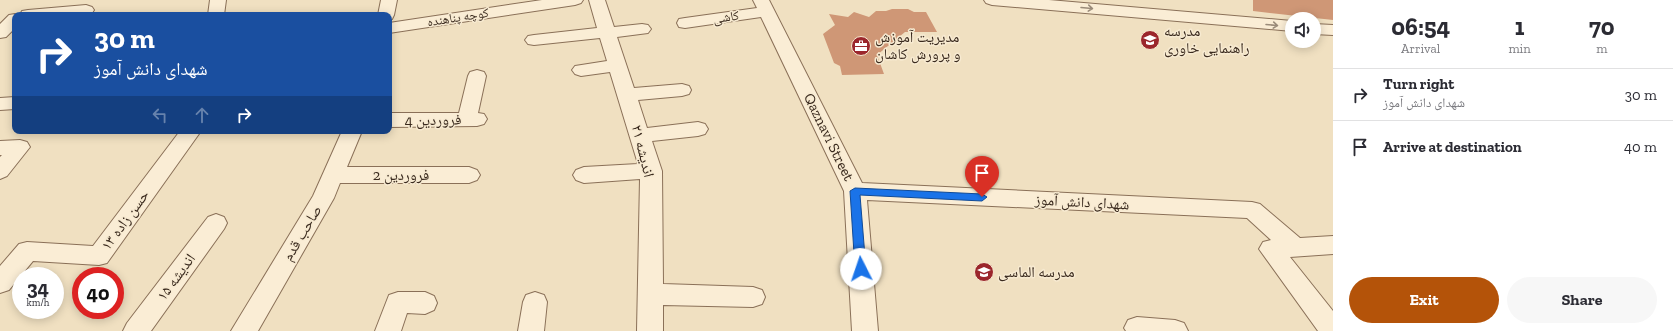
<!DOCTYPE html>
<html lang="en">
<head>
<meta charset="utf-8">
<style>
  body { margin:0; font-family:"Zilla Slab","Noto Naskh Arabic",serif; background:#f7f7f7; color:#2b2b33; height:100vh; display:flex; flex-direction:column; font-size:15px; white-space:nowrap }
  * { box-sizing:border-box; margin:0 }
  p { font-size:13px; color:#7c7c81 }
  .icon { flex:none; width:22px; height:22px; fill:none; stroke:currentColor; stroke-width:2; stroke-linecap:round; stroke-linejoin:round }
  .map { position:relative; flex:1; overflow:hidden }
  .details { display:flex; flex-direction:column; background:#fff; width:340px }
  .details>* { flex:none }
  .top-card { position:absolute; left:12px; top:12px; width:380px; height:122px; border-radius:8px; box-shadow:0 2px 10px #0003; background:#1a4fa0; color:#fff; overflow:hidden }
  .buttons { position:absolute; left:1285px; top:12px; display:grid; gap:8px }
  .buttons a { display:grid; place-items:center; width:36px; height:36px; border-radius:50%; background:#fff; box-shadow:0 2px 10px #0003; font-size:20px }
  .speed { position:absolute; left:12px; top:267px; display:flex; gap:8px; font-size:20px; font-weight:700; text-align:center }
  .speed>* { display:grid; place-content:center; width:52px; height:52px; border-radius:50%; background:#fff; box-shadow:0 2px 10px #0003; line-height:1 }
  .speed small { font-size:10px; font-weight:400 }
  .speed .limit { border:6px solid #d22; background:#fff; color:#111 }
  .pin { position:absolute; display:grid; place-items:center; width:34px; height:34px; color:#fff; margin:-41px -17px; border-radius:50% 50% 50% 0; rotate:-45deg; box-shadow:0 0 4px #0007 }
  .pin .icon { rotate:45deg }
  .me { position:absolute; width:44px; margin:-22px; rotate:356deg; stroke-linejoin:round; filter:drop-shadow(0 0 3px #0008) }
  .turn { display:flex; align-items:center; gap:14px; height:84px; padding:0 16px; font-size:18px }
  .turn .icon { width:52px; height:52px; stroke-width:2.5 }
  .turn b { display:block; font-size:28px; line-height:34px }
  .lanes { display:flex; align-items:center; height:38px; padding:0 16px; background:#0003; justify-content:center; gap:20px; direction:ltr }
  .lanes .off { opacity:.35 }
  .eta { display:flex; justify-content:space-evenly; align-items:center; height:68px; text-align:center }
  .eta b { font-size:24px; font-weight:700; line-height:28px }
  .action { display:flex; gap:8px; margin-top:auto; padding:8px 16px }
  .action a { flex:1; height:46px; border-radius:24px; background:#b45309; color:#fff; font-size:16px; font-weight:700; line-height:46px; text-align:center }
  .action a+a { background:#f7f7f7; color:#2b2b33 }
  ul { padding:0; list-style:none }
  li { display:flex; align-items:center; gap:12px; height:52px; padding:0 16px; border-top:1px solid #e1e1e2 }
  li div { flex:1 }
  li b { display:block; font-size:15px }
  li em { font-style:normal }
  main { display:flex; flex:1; min-height:0 }
  .map>svg:first-child { display:block }
  .building { fill:#cf9776 }
  .lines { fill:none; stroke-linecap:round; stroke-linejoin:round }
  .minor-casing { stroke:#8a7058; stroke-width:2 }
  .minor { fill:#faedd5; fill-rule:evenodd }
  .oneway { stroke:#9a8b79 }
  .route { fill:#1a73e8; stroke:#114b97 }
  .labels { text-anchor:middle; dominant-baseline:central; stroke-width:3; stroke-linejoin:round; paint-order:stroke }
  .far-street-label { font-size:13px; fill:#39291d; stroke:#f7ead1 }
  .poi-label { font-size:15px; fill:#39291d; stroke:#f7ead1; text-anchor:start }
  .street-label { font-size:15px; fill:#39291d; stroke:#f7ead1 }
</style>
</head>
<body>
<main>
<div class="map">
<svg width="1333" height="331" viewBox="0 0 1333 331">
  <rect width="100%" height="100%" fill="#f0e0c1"/>
  <path class="building" d="M 1253,0 L 1333,0 L 1333,20 L 1253,11 Z
    M 892,9 L 908,9 L 914,12 L 926,12 L 937,32 L 905,32 L 877,55 L 884,74 L 842,75 L 840,66 L 834,63 L 823,34 L 835,25 L 829,14 L 848,17 L 854,12 L 869,17 L 876,11 L 886,11 Z"/>
  <g class="lines">
    <defs>
      <path id="minor" d="M 210,0 L 226,0 L 224,15 L 208,15 Z
        M 381,0 L 397,0 L 394,15 L 392,19 L 389,19 L 389,15 L 378,15 Z
        M 542,0 L 583,0 L 581,3 L 575,5 L 389,33 L 389,23 Z
        M 589,0 L 605,0 L 614,27 L 642,24 L 648,25 L 651,29 L 648,33 L 617,37 L 634,88 L 682,84 L 689,86 L 691,90 L 689,94 L 682,96 L 638,100 L 647,128 L 698,122 L 705,124 L 708,129 L 705,134 L 698,136 L 652,141 L 662,171 L 663,284 L 753,287 L 762,290 L 765,297 L 762,304 L 753,307 L 663,305 L 663,331 L 637,331 L 640,179 L 584,183 L 576,180 L 573,175 L 576,170 L 584,167 L 638,164 L 610,72 L 581,76 L 575,74 L 572,70 L 575,66 L 607,61 L 600,38 L 534,45 L 528,44 L 525,40 L 528,36 L 534,35 L 597,28 Z
        M 753,0 L 769,0 L 862,183 L 1252,202 L 1260,204 L 1300,238 L 1333,236 L 1333,254 L 1290,257 L 1333,311 L 1333,331 L 1318,331 L 1259,249 L 1263,242 L 1271,240 L 1247,218 L 867,200 L 878,331 L 852,331 L 844,191 L 761,17 L 685,28 L 679,27 L 677,23 L 679,19 L 685,18 L 757,8 Z
        M 984,0 L 1049,0 L 1292,21 L 1292,31 L 992,5 L 986,3 Z
        M 86,5 L 92,7 L 94,10 L 92,13 L 85,15 L 20,15 L 22,11 L 28,10 Z
        M 15,14 L 19,15 L 15,15 L 15,28 L 6,37 L 0,38 L 0,24 L 9,15 Z
        M 1314,24 L 1333,25 L 1333,35 L 1314,34 Z
        M 477,70 L 484,72 L 486,76 L 478,113 L 484,114 L 487,119 L 484,124 L 477,126 L 389,127 L 389,113 L 459,113 L 468,76 L 470,72 Z
        M 15,97 L 15,109 L 0,110 L 0,98 Z
        M 180,131 L 201,131 L 107,263 L 99,265 L 33,261 L 9,290 L 0,293 L 0,266 L 19,244 L 27,242 L 93,246 Z
        M 342,131 L 362,131 L 347,167 L 469,167 L 477,170 L 480,175 L 477,180 L 469,183 L 340,183 L 334,198 L 258,331 L 231,331 L 313,196 Z
        M 20,140 L 27,142 L 30,147 L 7,176 L 0,179 L 0,157 L 2,155 L 0,155 L 0,141 Z
        M 216,214 L 224,217 L 227,223 L 224,229 L 151,331 L 123,331 L 127,323 L 208,217 Z
        M 398,292 L 425,292 L 434,296 L 437,303 L 434,310 L 425,314 L 407,313 L 401,331 L 375,331 L 389,295 Z
        M 535,292 L 544,295 L 547,302 L 544,331 L 518,331 L 523,302 L 526,295 Z
        M 1137,317 L 1175,320 L 1184,323 L 1188,331 L 1126,331 L 1124,328 L 1128,320 Z"/>
    </defs>
    <use href="#minor" class="minor-casing"/>
    <use href="#minor" class="minor"/>
  </g>
  <defs><path id="oneway-shaft" d="M-6 0H5M1.5-3L5.5 0L1.5 3" fill="none" stroke-width="1.6" stroke-linecap="round" stroke-linejoin="round"/></defs>
  <g class="oneway">
    <use href="#oneway-shaft" transform="translate(1087 8) rotate(5)"/>
    <use href="#oneway-shaft" transform="translate(1272 25) rotate(5)"/>
  </g>
  <path class="route" d="M 855,188 L 982,194 L 987,197 L 982,201 L 860,195 L 866,269 L 864,272 L 861,273 L 857,272 L 855,269 L 850,191 Z"/>
  <defs>
    <symbol id="school-disc" viewBox="-11 -11 22 22"><circle r="9.5" fill="#9b262c" stroke="#f7ead1"/><path d="M0-5L7-2L0 1L-7-2ZM-4 1L0 2.5L4 1V4Q0 6-4 4Z" fill="#fff"/></symbol>
    <symbol id="office-disc" viewBox="-11 -11 22 22"><circle r="9.5" fill="#9b262c" stroke="#f7ead1"/><path d="M-6-3h4V-5.5h4V-3h4V5H-6ZM-1-4.5V-3h2v-1.5ZM-6 0V1H6V0Z" fill="#fff"/></symbol>
  </defs>
  <g fill-rule="evenodd">
    <use href="#school-disc" x="1139" y="29" width="22" height="22"/>
    <use href="#office-disc" x="850" y="35" width="22" height="22"/>
    <use href="#school-disc" x="973" y="261" width="22" height="22"/>
  </g>
  <g class="labels">
    <g class="far-street-label">
      <text transform="translate(458 17) rotate(-9)">کوچه پناهنده</text>
      <text transform="translate(726 17) rotate(-9)">کاشی</text>
    </g>
    <g class="poi-label">
      <text x="1164" y="31">مدرسه<tspan x="1164" dy="17">راهنمایی خاوری</tspan></text>
      <text x="875" y="37">مدیریت آموزش<tspan x="875" dy="17">و پرورش کاشان</tspan></text>
      <text x="998" y="272">مدرسه الماسی</text>
    </g>
    <g class="street-label">
      <text transform="translate(433 120) rotate(-1)">فروردین 4</text>
      <text transform="translate(829 137) rotate(64)">Qaznavi Street</text>
      <text transform="translate(643 151) rotate(76)">اندیشه ۲۱</text>
      <text x="401" y="175">فروردین 2</text>
      <text transform="translate(1082 202) rotate(3)">شهدای دانش آموز</text>
      <text transform="translate(125 220) rotate(-54)">حسن زاده ۱۳</text>
      <text transform="translate(302 233) rotate(-59)">صاحب قدم</text>
      <text transform="translate(176 277) rotate(-54)">اندیشه ۱۵</text>
    </g>
  </g>
</svg>
<div class="buttons">
<a><svg class="icon" aria-label="sound" viewBox="0 0 24 24"><path d="M4 9h4l5-4v14l-5-4H4zM17 9q2 3 0 6"/></svg></a>
</div>
<div class="speed"><div>34<small>km/h</small></div><div class="limit">40</div></div>
<div class="pin" style="left:982px;top:197px;background:#d93025"><svg class="icon" aria-label="arrive" viewBox="0 0 24 24"><path d="M6 21V4h12l-3 4 3 4H6"/></svg></div>
<svg class="me" style="left:861px;top:269px" viewBox="-20 -20 40 40"><circle r="19" fill="#fff"/><path d="M0-13L10 11 0 6-10 11z" fill="#1a73e8"/></svg>
<div class="top-card">
<div class="turn"><svg class="icon" aria-label="right" viewBox="0 0 24 24"><path d="M7 20v-9h11M14 6l5 5-5 5"/></svg><div><b>30 m</b>شهدای دانش آموز</div></div>
<div class="lanes"><svg class="icon off" aria-label="left" viewBox="0 0 24 24"><path d="M17 20v-9H6M10 6l-5 5 5 5"/></svg><svg class="icon off" aria-label="ahead" viewBox="0 0 24 24"><path d="M12 20V5M6 11l6-6 6 6"/></svg><svg class="icon" aria-label="right" viewBox="0 0 24 24"><path d="M7 20v-9h11M14 6l5 5-5 5"/></svg></div>
</div>
</div>
<section class="details">
<div class="eta">
<div><b>06:54</b><p>Arrival</p></div>
<div><b>1</b><p>min</p></div>
<div><b>70</b><p>m</p></div>
</div>
<ul>
<li><svg class="icon" aria-label="right" viewBox="0 0 24 24"><path d="M7 20v-9h11M14 6l5 5-5 5"/></svg><div><b>Turn right</b><p>شهدای دانش آموز</p></div><em>30 m</em></li>
<li><svg class="icon" aria-label="arrive" viewBox="0 0 24 24"><path d="M6 21V4h12l-3 4 3 4H6"/></svg><div><b>Arrive at destination</b></div><em>40 m</em></li>
</ul>
<div class="action"><a>Exit</a><a>Share</a></div>
</section>
</main>
</body>
</html>
